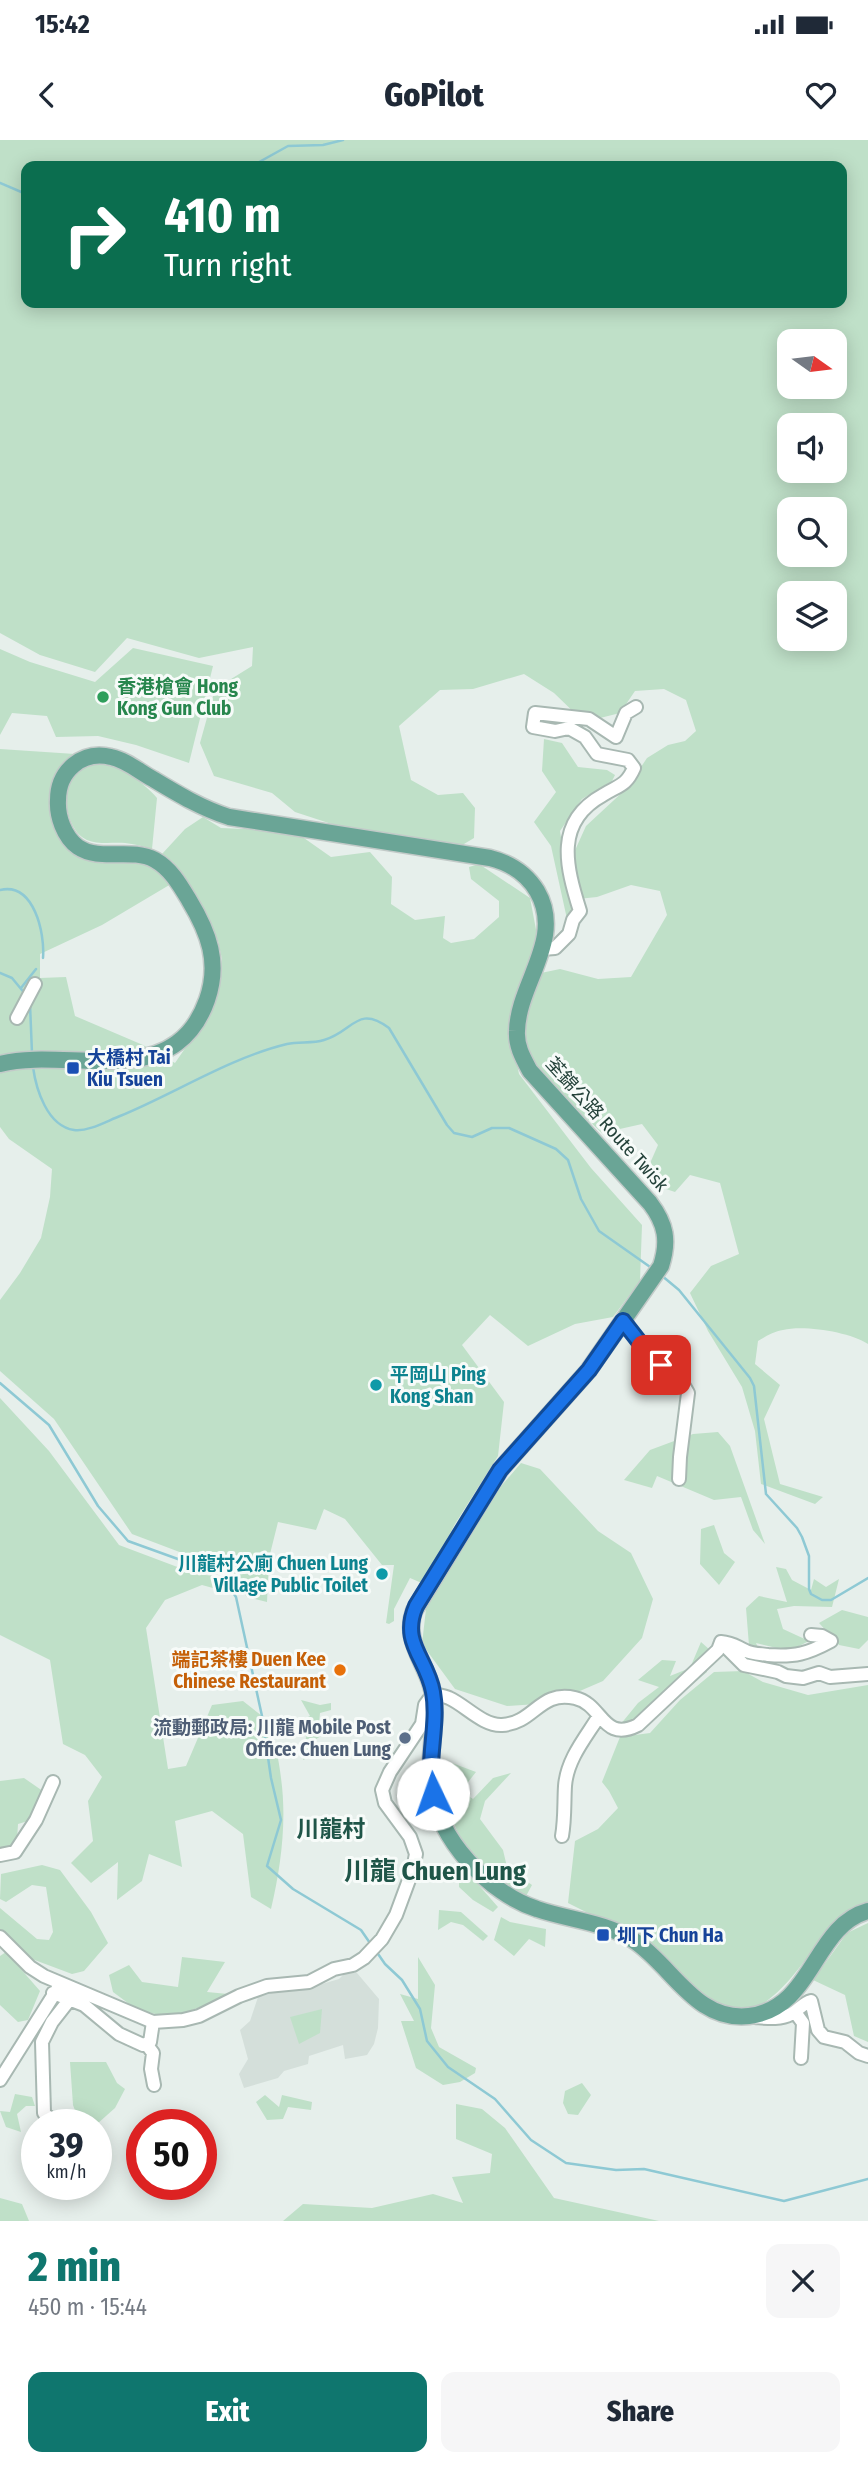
<!DOCTYPE html>
<html lang="en">
<head>
<meta charset="utf-8">
<style>
  body { margin:0; font-family:"Fira Sans Condensed","Noto Sans TC",sans-serif; background:#f6f6f7; color:#1f2937; height:100vh; display:flex; flex-direction:column; font-size:26px; white-space:nowrap }
  * { box-sizing:border-box; margin:0 }
  p { font-size:23px; color:#747a83 }
  .icon { flex:none; width:38px; height:38px; fill:none; stroke:currentColor; stroke-width:2; stroke-linecap:round; stroke-linejoin:round }
  .map { position:relative; height:2081px; overflow:hidden }
  .panel { display:flex; flex-direction:column; background:#fff; flex:1 }
  .panel>* { flex:none }
  .banner { position:absolute; left:21px; top:21px; width:826px; height:147px; border-radius:14px; box-shadow:0 4px 18px #0003; background:#0b6e4f; color:#fff; overflow:hidden }
  .needle { width:46px; rotate:104deg }
  .buttons { position:absolute; left:777px; top:189px; display:grid; gap:14px }
  .buttons a { display:grid; place-items:center; width:70px; height:70px; border-radius:14px; background:#fff; box-shadow:0 4px 18px #0003; font-size:35px }
  .speed { position:absolute; left:21px; top:1969px; display:flex; gap:14px; font-size:35px; font-weight:700; text-align:center }
  .speed>* { display:grid; place-content:center; width:91px; height:91px; border-radius:50%; background:#fff; box-shadow:0 4px 18px #0003; line-height:1 }
  .speed small { font-size:18px; font-weight:400 }
  .speed .limit { border:10px solid #d22; background:#fff; color:#111 }
  .pin { position:absolute; display:grid; place-items:center; width:60px; height:60px; color:#fff; margin:-30px; border-radius:14px; box-shadow:0 4px 10px #0006 }
  .me { position:absolute; width:77px; margin:-38px; rotate:357deg; stroke-linejoin:round; filter:drop-shadow(0 0 5px #0008) }
  .turn { display:flex; align-items:center; gap:24px; height:147px; padding:0 28px; font-size:32px }
  .turn .icon { width:91px; height:91px; stroke-width:2.5 }
  .turn b { display:block; font-size:49px; line-height:60px }
  .round { display:grid; place-items:center; flex:none; width:74px; height:74px; border-radius:14px; background:#f6f6f7 }
  .overview { display:flex; align-items:center; justify-content:space-between; height:119px; padding:0 28px }
  h1 { font-size:42px; font-weight:800; line-height:52px; color:#0f766e }
  .action { display:flex; gap:14px; margin-top:auto; padding:14px 28px }
  .action a { flex:1; height:80px; border-radius:14px; background:#0f766e; color:#fff; font-size:28px; font-weight:800; line-height:80px; text-align:center }
  .action a+a { background:#f6f6f7; color:#1f2937 }
  .status { display:flex; justify-content:space-between; align-items:center; height:49px; padding:0 35px; background:#fff; direction:ltr }
  .status svg { height:19px; fill:currentColor }
  header { display:flex; justify-content:space-between; align-items:center; height:91px; padding:0 28px; background:#fff; font-size:32px; font-weight:800 }
  .map>svg:first-child { display:block }
  .built { fill:#d4dfda }
  .green { fill:#bfe0c8; fill-rule:evenodd }
  .lines { fill:none; stroke-linecap:round; stroke-linejoin:round }
  .stream { stroke:#8ec9d4; stroke-width:2.5 }
  .minor-casing { stroke:#a8b8b2; stroke-width:16 }
  .major-casing { stroke:#c2cac8; stroke-width:19 }
  .minor { stroke:#fff; stroke-width:12 }
  .major { stroke:#6aa596; stroke-width:16 }
  .route-casing { stroke:#114b97; stroke-width:18 }
  .route { stroke:#1a73e8; stroke-width:12 }
  .leisure-dot { fill:#2e9e5b; stroke:#f7fbf9; stroke-width:2.5 }
  .transit-dot { fill:#1a4fb4; stroke:#f7fbf9; stroke-width:2.5 }
  .culture-dot { fill:#0f9aa8; stroke:#f7fbf9; stroke-width:2.5 }
  .food-dot { fill:#e8710a; stroke:#f7fbf9; stroke-width:2.5 }
  .service-dot { fill:#5c6f8a; stroke:#f7fbf9; stroke-width:2.5 }
  .labels { text-anchor:middle; dominant-baseline:central; stroke-width:6; stroke-linejoin:round; paint-order:stroke }
  .leisure-label { font-size:19px; font-weight:bold; fill:#27864d; stroke:#f7fbf9; text-anchor:start }
  .transit-label { font-size:19px; font-weight:bold; fill:#164399; stroke:#f7fbf9; text-anchor:start }
  .street-label { font-size:19px; fill:#24423a; stroke:#f7fbf9 }
  .culture-label { font-size:19px; font-weight:bold; fill:#0d838f; stroke:#f7fbf9; text-anchor:start }
  .food-label { font-size:19px; font-weight:bold; fill:#c56008; stroke:#f7fbf9; text-anchor:end }
  .service-label { font-size:19px; font-weight:bold; fill:#4e5e75; stroke:#f7fbf9; text-anchor:end }
  .quarter-label { font-size:23px; font-weight:bold; fill:#1f5548; stroke:#f7fbf9 }
  .district-label { font-size:26px; font-weight:bold; fill:#1f5548; stroke:#f7fbf9 }
</style>
</head>
<body>
<div class="status"><b>15:42</b><svg viewBox="0 0 49 12"><path d="M0 12V9h3v3zM5 12V6h3v6zM10 12V3h3v9zM15 12V0h3v12zM26 1h20v11H26zM47 4h2v5h-2z"/></svg></div>
<header><svg class="icon" aria-label="back" viewBox="0 0 24 24"><path d="M15 5l-7 7 7 7"/></svg>GoPilot<svg class="icon" aria-label="heart" viewBox="0 0 24 24"><path d="M12 20l-8-8c-3-5 5-10 8-4 3-6 11-1 8 4z"/></svg></header>
<div class="map">
<svg width="868" height="2081" viewBox="0 0 868 2081">
  <rect width="100%" height="100%" fill="#e6efeb"/>
  <path class="built" d="M 345,1833 L 357,1833 L 379,1859 L 378,1888 L 374,1904 L 367,1915 L 345,1919 L 343,1905 L 309,1916 L 308,1924 L 284,1931 L 278,1938 L 244,1948 L 239,1934 L 248,1919 L 240,1890 L 250,1881 L 258,1857 L 292,1847 L 322,1844 L 339,1839 Z"/>
  <path class="green" d="M 0,0 L 868,0 L 868,1204 C 849,1192 805,1185 783,1190 C 774,1191 765,1197 758,1201 L 755,1224 L 780,1245 L 764,1279 L 780,1344 L 823,1357 L 815,1364 L 761,1344 L 755,1291 L 742,1247 L 708,1191 L 690,1153 L 711,1126 L 739,1114 L 720,1043 L 690,1035 L 675,1052 L 651,1044 L 651,1021 L 658,1005 L 642,984 L 602,993 C 578,969 523,927 524,891 C 525,871 535,851 541,833 L 560,829 L 598,839 L 631,837 L 667,775 L 660,751 L 631,745 L 597,757 L 578,759 L 572,717 L 586,686 L 627,648 L 647,618 L 668,605 L 685,601 L 696,591 L 686,560 L 664,549 L 635,551 L 620,573 L 584,582 L 554,553 L 524,534 L 473,549 L 440,550 L 399,586 L 411,640 L 438,655 L 463,653 L 475,668 L 474,698 L 459,707 L 408,696 L 344,688 L 295,672 L 272,653 L 214,636 L 200,603 L 215,549 L 252,526 L 253,507 L 199,518 L 127,498 L 95,532 L 40,515 L 0,493 ZM 26,26 L 842,26 L 842,163 L 26,163 ZM 789,201 L 835,201 L 835,247 L 789,247 ZM 789,285 L 835,285 L 835,331 L 789,331 ZM 789,369 L 835,369 L 835,415 L 789,415 ZM 789,453 L 835,453 L 835,499 L 789,499 Z
    M 133,508 L 213,526 L 189,623 L 136,605 L 98,596 L 56,597 L 47,576 L 12,573 L 0,595 L 0,509 L 30,522 L 95,542 Z
    M 544,599 L 562,603 L 578,627 L 607,630 L 615,635 L 612,641 L 582,659 L 560,691 L 572,768 L 567,779 L 551,706 L 534,682 L 556,652 L 542,631 Z
    M 0,609 L 75,614 C 43,640 49,662 60,697 C 79,704 98,712 118,718 C 143,726 152,721 171,744 L 102,785 L 40,814 L 40,838 L 66,837 L 75,876 L 143,905 L 175,923 L 210,872 L 222,819 L 218,801 L 184,735 L 172,721 L 162,714 L 185,689 L 203,677 L 221,688 L 294,691 L 331,717 L 370,712 L 392,737 L 391,764 L 415,780 L 445,776 L 443,798 L 451,803 L 474,799 L 499,777 L 499,761 L 471,739 L 469,727 L 479,724 L 530,758 L 538,800 L 510,889 L 519,934 L 591,1028 L 642,1085 L 640,1141 L 613,1177 L 575,1184 L 528,1206 L 490,1175 L 462,1205 L 504,1262 L 498,1316 L 455,1384 L 424,1444 L 410,1438 L 394,1469 L 394,1481 L 389,1484 L 386,1483 L 394,1425 L 382,1425 L 345,1379 L 324,1369 L 316,1390 L 278,1382 L 269,1418 L 267,1462 L 247,1457 L 217,1422 L 198,1419 L 132,1394 L 54,1279 L 0,1231 L 0,1160 L 20,1133 L 41,1098 L 50,1057 L 52,1029 L 9,999 L 0,987 Z
    M 92,624 C 116,622 142,641 157,658 L 152,709 C 143,706 134,704 125,703 C 103,702 83,708 72,684 C 68,676 66,666 66,657 C 67,640 77,630 92,624 Z
    M 0,1258 L 49,1311 L 119,1405 L 196,1434 L 215,1436 L 231,1453 L 202,1445 L 165,1460 L 146,1488 L 168,1629 L 186,1626 L 212,1565 L 243,1561 L 271,1583 C 274,1601 279,1619 281,1638 C 287,1681 281,1727 271,1769 L 251,1757 L 243,1694 L 212,1671 L 175,1681 L 182,1727 L 149,1714 L 142,1741 L 117,1760 L 118,1722 L 91,1743 L 71,1723 L 93,1701 L 88,1661 L 102,1637 L 85,1615 L 63,1604 L 50,1520 L 0,1495 Z
    M 718,1292 L 730,1306 L 765,1404 L 753,1390 L 741,1357 L 714,1360 L 657,1336 L 652,1348 L 624,1340 L 650,1310 L 693,1294 Z
    M 521,1323 L 540,1329 L 598,1391 L 631,1413 L 653,1459 L 642,1498 L 603,1541 L 552,1563 L 507,1566 L 455,1549 L 422,1504 L 426,1469 L 491,1358 Z
    M 714,1385 L 724,1413 L 735,1422 L 719,1445 L 700,1424 L 701,1389 Z
    M 776,1427 L 786,1429 L 792,1440 L 811,1450 L 814,1439 L 826,1447 L 839,1439 L 832,1467 L 794,1466 L 777,1469 L 783,1489 L 809,1501 L 789,1511 L 756,1503 L 763,1519 L 790,1529 L 772,1530 L 750,1518 L 746,1468 L 759,1456 L 787,1462 Z
    M 842,1470 L 868,1477 L 868,1500 L 859,1509 L 839,1505 L 819,1483 Z
    M 701,1502 L 719,1518 L 702,1514 L 707,1532 L 657,1574 L 620,1585 L 638,1563 L 659,1547 L 638,1540 L 662,1520 L 676,1521 L 670,1536 L 690,1528 Z
    M 743,1531 L 763,1542 L 808,1555 L 868,1545 L 868,1767 C 858,1771 842,1776 834,1784 C 804,1817 785,1859 741,1875 L 709,1861 L 638,1792 L 594,1776 L 568,1763 L 575,1701 L 598,1689 L 618,1668 L 609,1651 L 602,1642 L 620,1597 L 650,1593 L 680,1560 L 714,1532 Z
    M 301,1560 L 320,1565 L 331,1563 L 331,1570 L 320,1573 L 319,1583 L 337,1586 L 313,1601 L 316,1614 L 303,1620 L 306,1597 L 302,1580 L 310,1576 Z
    M 452,1623 L 476,1632 L 461,1651 L 473,1659 L 493,1638 L 511,1633 L 485,1661 L 480,1679 L 503,1710 L 507,1727 L 532,1745 L 525,1758 C 513,1750 499,1743 488,1733 C 459,1707 447,1670 438,1634 Z
    M 24,1638 L 50,1656 L 38,1678 L 18,1684 L 17,1700 L 0,1721 L 0,1641 Z
    M 42,1725 L 60,1730 L 91,1772 L 108,1803 L 84,1831 L 72,1834 L 24,1816 L 0,1789 L 0,1768 L 37,1799 L 49,1800 L 53,1792 L 46,1747 L 32,1745 L 6,1762 L 0,1759 L 1,1734 Z
    M 459,1727 L 476,1742 L 498,1767 L 493,1772 L 473,1760 L 459,1747 Z
    M 439,1770 L 461,1772 L 488,1796 L 483,1801 L 463,1785 L 451,1782 L 438,1790 Z
    M 501,1777 L 510,1782 L 546,1789 L 545,1807 L 529,1799 L 514,1816 L 494,1800 Z
    M 868,1783 L 868,1902 L 854,1896 L 845,1855 L 813,1840 L 847,1793 Z
    M 6,1812 L 40,1851 L 28,1880 L 18,1882 L 0,1865 L 0,1816 Z
    M 182,1817 L 225,1822 L 207,1852 L 228,1854 L 208,1864 L 171,1878 L 136,1869 L 113,1852 L 109,1835 L 129,1825 L 142,1842 L 178,1847 Z
    M 418,1817 L 435,1845 L 431,1888 L 439,1907 L 476,1928 L 475,1933 L 460,1942 L 443,1945 L 416,1928 L 401,1881 L 414,1881 L 400,1854 L 418,1859 Z
    M 322,1869 L 320,1893 L 299,1904 L 290,1877 Z
    M 70,1922 L 106,1922 L 117,1943 L 125,1949 L 115,1968 L 97,1984 L 77,1976 L 73,1965 Z
    M 582,1943 L 591,1955 L 578,1975 L 568,1974 L 563,1963 L 565,1951 Z
    M 15,1954 L 32,1957 L 35,1966 L 26,1966 L 17,1974 L 21,1992 L 6,1987 L 0,1971 L 10,1972 Z
    M 265,1955 L 279,1967 L 282,1955 L 312,1962 L 311,1970 L 288,1967 L 283,1979 L 267,1980 L 256,1962 Z
    M 456,1964 L 482,1969 L 505,1988 L 554,2058 L 659,2081 L 283,2081 L 303,2064 L 372,2068 L 433,2054 L 463,2063 L 452,2037 L 490,2033 L 492,2014 L 456,1999 Z
    M 0,2058 L 22,2064 L 29,2081 L 0,2081 Z"/>
  <g class="lines">
    <path class="stream" d="M 252,26 L 288,6 L 323,5 L 343,0
      M 0,43 L 26,54
      M 0,750 C 34,742 45,793 43,818
      M 0,833 L 12,838 L 26,855
      M 21,848 L 36,829
      M 30,864 L 32,913
      M 33,927 C 36,949 47,986 74,990 C 88,992 107,981 120,976 C 174,954 229,918 287,904 C 299,901 312,904 324,900 C 353,892 357,864 389,888 L 447,985 L 454,993 L 472,997 L 492,988 L 509,988 L 556,1009 L 568,1020 L 581,1059 L 599,1091 L 653,1129
      M 661,1135 L 679,1150 L 750,1238 L 754,1246 L 766,1354 L 797,1388 L 802,1397 L 809,1416 L 809,1449 L 811,1454 L 822,1460 L 831,1460 L 868,1438
      M 0,1243 L 49,1285 L 98,1366 L 128,1401 L 200,1427 L 217,1429 L 236,1457 L 262,1576 L 271,1638 L 281,1680 L 267,1726 L 293,1749 L 361,1790 L 372,1806
      M 376,1811 L 385,1824 L 402,1840 L 420,1869 L 427,1901 L 448,1927 L 495,1959 L 531,2000 L 566,2023 L 616,2030 L 644,2029 L 784,2061 L 868,2039"/>
    <defs>
      <path id="minor" d="M 542,809 L 555,808 L 569,794 L 573,780 L 580,771 C 566,726 554,682 603,655 C 619,645 626,646 634,628 L 628,620 L 597,614 L 585,597 L 569,588 L 555,591 L 533,587 L 535,573 L 589,579 L 616,597 L 626,573 L 636,567
        M 17,878 L 35,844
        M 623,1181 L 648,1213 L 681,1241 L 688,1253 L 680,1317 L 679,1339
        M 721,1502 L 744,1525 L 778,1532 L 786,1536 L 803,1538 L 819,1533 L 830,1537 L 868,1534
        M 562,1696 C 565,1679 564,1663 565,1646 C 567,1619 586,1597 599,1576
        M 0,1715 L 15,1712 L 36,1680 L 53,1642
        M 0,1797 L 30,1827 L 44,1836 L 153,1882 L 183,1880 L 199,1876 L 239,1856 L 267,1846 L 309,1842 L 334,1829 L 353,1825 L 364,1818 L 382,1799 L 396,1775 L 413,1729 L 416,1714 L 410,1697 L 385,1663 L 382,1650 L 390,1632 L 422,1584 L 425,1565 L 433,1554 C 438,1555 445,1556 449,1558 C 465,1565 483,1586 502,1585 C 535,1583 539,1550 575,1558 C 603,1564 602,1603 638,1585 L 718,1510 L 721,1502 C 733,1503 735,1506 746,1511 C 752,1514 761,1514 768,1515 C 795,1517 807,1514 831,1501 L 822,1496 L 811,1495
        M 53,1853 L 84,1865 L 119,1894 L 143,1905 L 150,1902 L 153,1882
        M 795,1872 L 803,1883 L 801,1918
        M 755,1877 C 767,1878 780,1880 791,1874 C 799,1870 803,1863 811,1861 L 818,1890 L 824,1897 L 845,1902 L 859,1913 L 868,1916
        M 147,1905 L 153,1913 L 151,1929 L 154,1945
        M 0,1940 L 58,1848
        M 64,1984 L 50,1979 L 44,1973 L 42,1902 L 52,1882 L 70,1859"/>
      <path id="major" d="M 0,924 C 53,910 131,937 177,903 C 192,892 201,877 207,860 C 220,823 209,793 189,760 C 180,745 171,729 155,720 C 131,707 100,722 78,707 C 64,697 57,676 58,660 C 58,631 82,610 111,617 C 126,620 140,632 153,639 C 178,654 201,668 229,677 L 490,718 C 510,723 526,733 537,751 C 565,799 518,843 517,891 C 516,906 523,918 530,931 L 650,1063 C 666,1084 669,1101 661,1126 L 588,1231 L 500,1330 L 414,1471 C 402,1504 432,1528 434,1561 C 436,1589 428,1618 431,1646 C 437,1698 489,1754 537,1769 C 569,1780 605,1782 633,1800 C 672,1825 695,1882 749,1876 C 814,1868 813,1786 868,1771"/>
    </defs>
    <use href="#minor" class="minor-casing"/>
    <use href="#major" class="major-casing"/>
    <use href="#minor" class="minor"/>
    <use href="#major" class="major"/>
  </g>
  <g class="lines">
    <defs>
      <path id="route" d="M 433,1654 C 426,1620 439,1585 433,1552 C 427,1518 400,1503 416,1466 L 500,1330 L 589,1230 L 623,1181 L 648,1213 L 661,1225"/>
    </defs>
    <use href="#route" class="route-casing"/>
    <use href="#route" class="route"/>
  </g>
  <circle class="leisure-dot" cx="103" cy="557" r="7"/>
  <g class="transit-dot">
    <rect x="66" y="921" width="14" height="14" rx="3.5"/>
    <rect x="596" y="1788" width="14" height="14" rx="3.5"/>
  </g>
  <g class="culture-dot">
    <circle cx="376" cy="1245" r="7"/>
    <circle cx="382" cy="1434" r="7"/>
  </g>
  <circle class="food-dot" cx="340" cy="1530" r="7"/>
  <circle class="service-dot" cx="405" cy="1598" r="7"/>
  <g class="labels">
    <g class="leisure-label">
      <text x="117" y="546">香港槍會 Hong<tspan x="117" dy="22">Kong Gun Club</tspan></text>
    </g>
    <g class="transit-label">
      <text x="87" y="917">大橋村 Tai<tspan x="87" dy="22">Kiu Tsuen</tspan></text>
      <text x="617" y="1795">圳下 Chun Ha</text>
    </g>
    <g class="street-label">
      <text transform="translate(607 984) rotate(48)">荃錦公路 Route Twisk</text>
    </g>
    <g class="culture-label">
      <text x="390" y="1234">平岡山 Ping<tspan x="390" dy="22">Kong Shan</tspan></text>
      <text x="368" y="1423" text-anchor="end">川龍村公廁 Chuen Lung<tspan x="368" dy="22">Village Public Toilet</tspan></text>
    </g>
    <g class="food-label">
      <text x="326" y="1519">端記茶樓 Duen Kee<tspan x="326" dy="22">Chinese Restaurant</tspan></text>
    </g>
    <g class="service-label">
      <text x="391" y="1587">流動郵政局: 川龍 Mobile Post<tspan x="391" dy="22">Office: Chuen Lung</tspan></text>
    </g>
    <g class="quarter-label">
      <text x="331" y="1689">川龍村</text>
    </g>
    <g class="district-label">
      <text x="435" y="1731">川龍 Chuen Lung</text>
    </g>
  </g>
</svg>
<div class="buttons">
<a><svg class="needle" viewBox="-14 -14 28 28"><path d="M0-13l5 13h-10z" fill="#e53935"/><path d="M0 13l5-13h-10z" fill="#747a83"/></svg></a>
<a><svg class="icon" aria-label="sound" viewBox="0 0 24 24"><path d="M4 9h4l5-4v14l-5-4H4zM17 9q2 3 0 6"/></svg></a>
<a><svg class="icon" aria-label="search" viewBox="0 0 24 24"><circle cx="10" cy="10" r="6"/><path d="M15 15l6 6"/></svg></a>
<a><svg class="icon" aria-label="layers" viewBox="0 0 24 24"><path d="M12 4l9 5-9 5-9-5zM3 14l9 5 9-5"/></svg></a>
</div>
<div class="speed"><div>39<small>km/h</small></div><div class="limit">50</div></div>
<div class="pin" style="left:661px;top:1225px;background:#d93025"><svg class="icon" aria-label="arrive" viewBox="0 0 24 24"><path d="M6 21V4h12l-3 4 3 4H6"/></svg></div>
<svg class="me" style="left:433px;top:1654px" viewBox="-20 -20 40 40"><circle r="19" fill="#fff"/><path d="M0-13L10 11 0 6-10 11z" fill="#1a73e8"/></svg>
<div class="banner">
<div class="turn"><svg class="icon" aria-label="right" viewBox="0 0 24 24"><path d="M7 20v-9h11M14 6l5 5-5 5"/></svg><div><b>410 m</b>Turn right</div></div>
</div>
</div>
<section class="panel">
<div class="overview"><div><h1>2 min</h1><p>450 m · 15:44</p></div><a class="round"><svg class="icon" aria-label="close" viewBox="0 0 24 24"><path d="M6 6l12 12M18 6L6 18"/></svg></a></div>
<div class="action"><a>Exit</a><a>Share</a></div>
</section>
</body>
</html>
